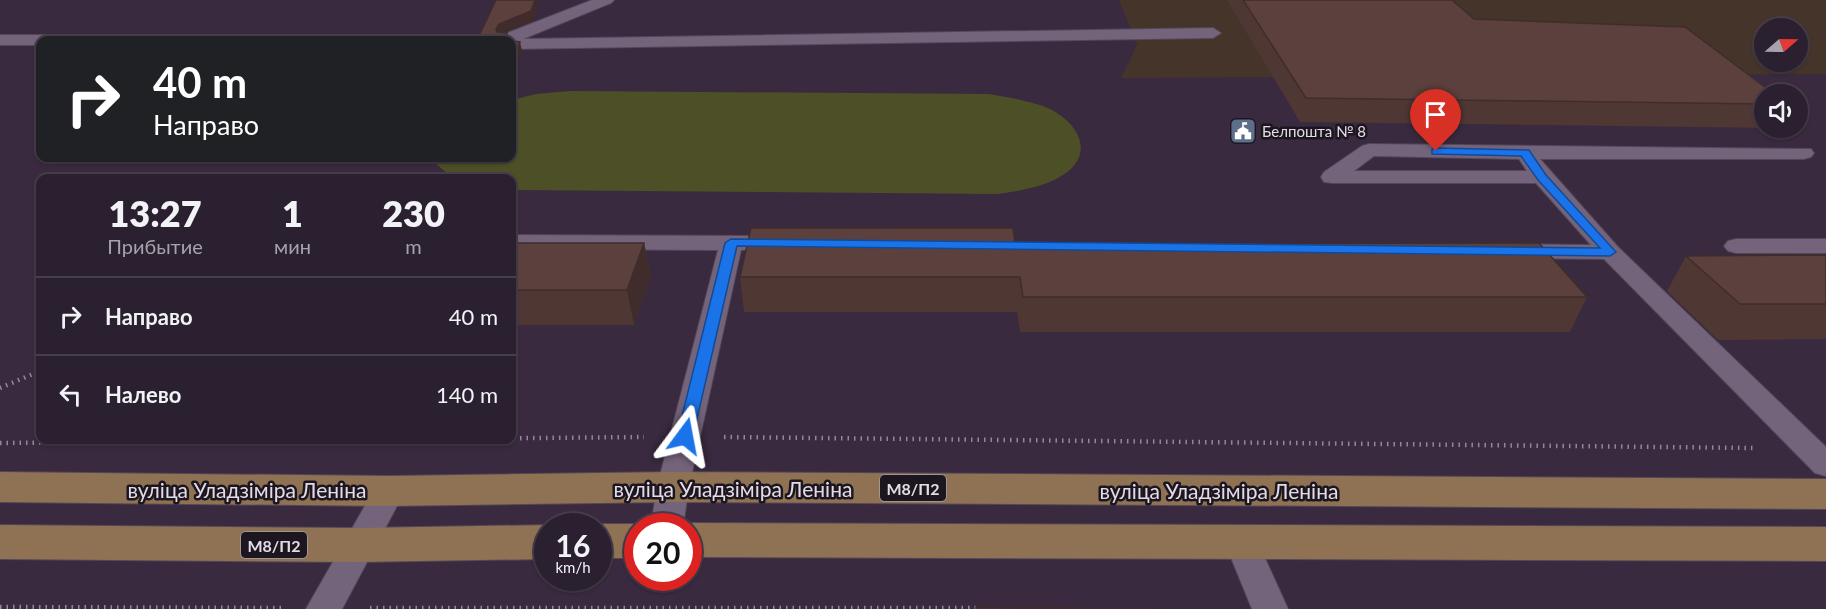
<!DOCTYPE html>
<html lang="ru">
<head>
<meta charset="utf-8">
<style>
  body { margin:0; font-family:Lato,sans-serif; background:#332837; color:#f1f3f6; height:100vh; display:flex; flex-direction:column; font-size:22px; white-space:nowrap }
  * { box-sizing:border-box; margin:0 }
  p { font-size:20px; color:#a6a3aa }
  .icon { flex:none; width:33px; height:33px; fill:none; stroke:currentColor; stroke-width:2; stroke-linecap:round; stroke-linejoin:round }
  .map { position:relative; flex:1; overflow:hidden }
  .side { position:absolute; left:36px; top:174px; width:480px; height:270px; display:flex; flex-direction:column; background:#2b202f; border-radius:12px; box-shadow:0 2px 4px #0004,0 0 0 2px #473e4b }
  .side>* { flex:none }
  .banner { position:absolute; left:36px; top:36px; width:480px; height:126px; border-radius:12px; box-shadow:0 2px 4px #0004,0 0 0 2px #473e4b; background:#202124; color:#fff; overflow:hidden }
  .needle { width:39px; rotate:70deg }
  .controls { position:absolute; left:1754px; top:18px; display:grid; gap:12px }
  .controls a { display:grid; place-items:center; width:54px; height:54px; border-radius:50%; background:#2b202f; box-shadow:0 2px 4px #0004,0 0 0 2px #473e4b; font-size:30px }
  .speed { position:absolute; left:534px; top:513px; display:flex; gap:12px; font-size:30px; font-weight:700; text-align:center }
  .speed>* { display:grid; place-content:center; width:78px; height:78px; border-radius:50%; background:#2b202f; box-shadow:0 2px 4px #0004,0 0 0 2px #473e4b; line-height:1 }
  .speed small { font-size:15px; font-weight:400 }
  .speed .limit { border:9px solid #d22; background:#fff; color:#111 }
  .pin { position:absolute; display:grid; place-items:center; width:51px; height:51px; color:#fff; margin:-62px -26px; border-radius:50% 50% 50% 0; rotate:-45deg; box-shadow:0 0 6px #0007 }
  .pin .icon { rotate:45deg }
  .me { position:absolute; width:66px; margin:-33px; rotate:13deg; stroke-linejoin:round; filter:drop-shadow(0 0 4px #0008) }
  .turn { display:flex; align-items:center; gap:21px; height:126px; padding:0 18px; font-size:27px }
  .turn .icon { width:78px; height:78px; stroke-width:2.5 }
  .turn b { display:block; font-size:42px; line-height:51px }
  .eta { display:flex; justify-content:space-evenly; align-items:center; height:102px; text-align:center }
  .eta b { font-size:36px; font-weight:800; line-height:42px }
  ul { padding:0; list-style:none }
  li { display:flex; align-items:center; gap:18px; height:78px; padding:0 18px; border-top:2px solid #473e4b }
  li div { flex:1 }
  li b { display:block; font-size:22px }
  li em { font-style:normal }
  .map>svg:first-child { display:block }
  .industrial { fill:#45342a; fill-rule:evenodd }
  .green { fill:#4d5026 }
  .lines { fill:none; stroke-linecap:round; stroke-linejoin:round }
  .service-casing { stroke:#534758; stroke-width:2 }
  .primary-casing { stroke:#534758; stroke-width:2 }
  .path { stroke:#948899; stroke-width:4.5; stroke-dasharray:1.5 5; stroke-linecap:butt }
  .service { fill:#74647b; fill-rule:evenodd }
  .primary { fill:#8e7253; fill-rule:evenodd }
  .wall { fill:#4f3734 }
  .shaded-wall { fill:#402d2b }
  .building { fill:#5c403d; stroke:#402d2b; stroke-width:1.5 }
  .route { fill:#1a73e8; stroke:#114b97; stroke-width:1.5 }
  .labels { text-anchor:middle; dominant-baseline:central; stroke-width:5; stroke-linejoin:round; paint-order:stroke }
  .far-poi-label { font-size:15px; fill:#e4dbe8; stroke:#1c161f; text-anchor:start }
  .shield { fill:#1c161f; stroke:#a8a0ac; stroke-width:1.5 }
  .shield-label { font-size:16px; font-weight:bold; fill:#e4dbe8 }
  .near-street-label { font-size:21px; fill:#e4dbe8; stroke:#1c161f }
</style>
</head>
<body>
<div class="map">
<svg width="1826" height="609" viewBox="0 0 1826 609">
  <rect width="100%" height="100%" fill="#392a3f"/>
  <path class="industrial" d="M 1119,0 L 1826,0 L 1826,74 L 1121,78 L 1137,45 ZM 1764,28 L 1797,28 L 1797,62 L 1764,62 Z"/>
  <path class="green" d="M 571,91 L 988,94 C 1007,97 1025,100 1043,106 C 1079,120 1100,157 1056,179 C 1038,188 1018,191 998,194 L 514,190 L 512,190 L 512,178 L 453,178 L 435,163 L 435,158 L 512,158 L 512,100 L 536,94 Z"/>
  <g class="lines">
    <defs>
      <path id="service" d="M 592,0 L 614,0 L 611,3 L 523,39 L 1213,28 L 1221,33 L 1213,38 L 512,49 L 512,40 L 500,39 L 502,35 Z
        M 0,35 L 237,35 L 245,40 L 40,40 L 40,45 L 0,45 Z
        M 1369,144 L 1811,149 L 1814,153 L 1811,157 L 1804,159 L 1540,159 L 1618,247 L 1826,447 L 1826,476 L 1815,473 L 1604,259 L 1512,258 L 1504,256 L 1500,251 L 1504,246 L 1512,244 L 1591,245 L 1536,183 L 1332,183 L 1324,182 L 1321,177 L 1324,172 L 1362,146 ZM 1374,156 L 1519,159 L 1527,171 L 1354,171 Z
        M 512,235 L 782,236 L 790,238 L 794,243 L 790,248 L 741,250 L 689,487 L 683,526 L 651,526 L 657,487 L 718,250 L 512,249 Z
        M 1736,239 L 1826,239 L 1826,253 L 1736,253 L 1728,251 L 1724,246 L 1728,241 Z
        M 389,479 L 400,483 L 405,491 L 342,609 L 306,609 L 378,483 Z
        M 1242,530 L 1254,534 L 1288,609 L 1252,609 L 1225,543 L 1230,534 Z"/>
      <path id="primary" d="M 0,472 L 389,476 L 673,472 L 1826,479 L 1826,509 L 673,502 L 389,506 L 0,502 Z
        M 688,523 L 1826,527 L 1826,561 L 688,557 L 688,526 L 677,526 Z
        M 598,524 L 638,524 L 646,526 L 638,526 L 638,558 L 598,558 L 598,526 L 590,526 Z
        M 0,525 L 358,528 L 548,525 L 553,526 L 548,526 L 548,559 L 358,562 L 0,559 Z"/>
    </defs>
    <use href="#service" class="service-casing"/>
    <use href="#primary" class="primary-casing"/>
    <path class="path" d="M 0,388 L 40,371
      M 724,437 L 1754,448
      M 0,443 L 644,437
      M 0,607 L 285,608
      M 370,608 L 981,608"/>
    <use href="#service" class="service"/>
    <use href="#primary" class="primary"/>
  </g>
  <path class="wall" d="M 1227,0 L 1452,0 L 1474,19 L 1764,94 L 1764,128 L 1774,128 L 1300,122 Z
    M 512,243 L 644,243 L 651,277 L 634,325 L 512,325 Z
    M 1015,244 L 1587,297 L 1570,332 L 1020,332 L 1017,312 L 744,312 L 740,277 Z
    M 1826,255 L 1826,339 L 1718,340 L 1667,291 L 1686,256 Z"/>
  <path class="shaded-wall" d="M 535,0 L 536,0 L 537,7 L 533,21 L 501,33 L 498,38 L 496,29 L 499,24 Z
    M 520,42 L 522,51 L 513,78 L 512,64 Z
    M 644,243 L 651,277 L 634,325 L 627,290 Z"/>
  <path class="building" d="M 496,0 L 535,0 L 531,11 L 499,24 L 496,29 L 497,32 L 507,33 L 508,40 L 477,40 Z
    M 1243,0 L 1452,0 L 1474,19 L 1685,27 L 1774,94 L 1764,94 L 1764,104 L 1306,98 Z
    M 512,41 L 520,42 L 512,64 Z
    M 751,228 L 1013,228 L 1015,244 L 1539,243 L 1587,297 L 1023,297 L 1020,277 L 740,277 Z
    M 512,243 L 644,243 L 627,290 L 512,290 Z
    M 1826,255 L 1826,304 L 1740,304 L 1686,256 Z
    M 976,607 L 1162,609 L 976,609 Z"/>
  <path class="route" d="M 1436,148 L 1529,150 L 1546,175 L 1616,252 L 1610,256 L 737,246 L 693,436 L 691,440 L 680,440 L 677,436 L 725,243 L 731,239 L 1600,248 L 1538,180 L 1521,156 L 1432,154 L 1432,149 Z"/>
  <defs>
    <symbol id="civic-square" viewBox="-11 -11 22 22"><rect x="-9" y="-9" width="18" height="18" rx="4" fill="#5c6f8a" stroke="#1c161f"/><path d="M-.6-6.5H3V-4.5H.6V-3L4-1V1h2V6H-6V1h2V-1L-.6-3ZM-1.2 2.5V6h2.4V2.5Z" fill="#fff"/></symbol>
  </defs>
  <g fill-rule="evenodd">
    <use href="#civic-square" x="1228" y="116" width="30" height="30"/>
  </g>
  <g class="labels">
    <g class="far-poi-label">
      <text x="1262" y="131">Белпошта № 8</text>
    </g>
    <g class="shield">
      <rect x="880" y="475" width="66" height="26" rx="4.5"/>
      <rect x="241" y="532" width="66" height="26" rx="4.5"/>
    </g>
    <g class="shield-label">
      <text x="913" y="488">М8/П2</text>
      <text x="274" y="545">М8/П2</text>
    </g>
    <g class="near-street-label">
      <text x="733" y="488">вуліца Уладзіміра Леніна</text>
      <text x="247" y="489">вуліца Уладзіміра Леніна</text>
      <text x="1219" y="490">вуліца Уладзіміра Леніна</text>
    </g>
  </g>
</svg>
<div class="controls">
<a><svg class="needle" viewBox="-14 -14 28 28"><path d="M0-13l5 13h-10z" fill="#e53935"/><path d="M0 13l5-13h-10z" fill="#a6a3aa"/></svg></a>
<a><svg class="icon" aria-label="sound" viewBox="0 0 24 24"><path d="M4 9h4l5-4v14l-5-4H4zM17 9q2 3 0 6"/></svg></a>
</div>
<div class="speed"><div>16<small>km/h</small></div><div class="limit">20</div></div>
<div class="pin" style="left:1436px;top:151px;background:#d93025"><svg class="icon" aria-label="arrive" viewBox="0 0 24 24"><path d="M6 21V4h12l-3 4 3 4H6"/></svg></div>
<svg class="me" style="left:685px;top:436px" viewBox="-20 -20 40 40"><path d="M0-17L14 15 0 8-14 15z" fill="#1a73e8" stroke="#fff" stroke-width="4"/></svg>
<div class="banner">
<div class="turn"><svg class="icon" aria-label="right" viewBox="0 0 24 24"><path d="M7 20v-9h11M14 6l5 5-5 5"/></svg><div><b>40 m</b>Направо</div></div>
</div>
<section class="side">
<div class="eta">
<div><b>13:27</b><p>Прибытие</p></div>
<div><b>1</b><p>мин</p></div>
<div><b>230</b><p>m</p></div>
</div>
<ul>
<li><svg class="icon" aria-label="right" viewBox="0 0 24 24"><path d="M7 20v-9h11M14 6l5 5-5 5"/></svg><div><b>Направо</b></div><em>40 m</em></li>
<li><svg class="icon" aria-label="left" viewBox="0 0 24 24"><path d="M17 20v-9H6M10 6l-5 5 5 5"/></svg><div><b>Налево</b></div><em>140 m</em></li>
</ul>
</section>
</div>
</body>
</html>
